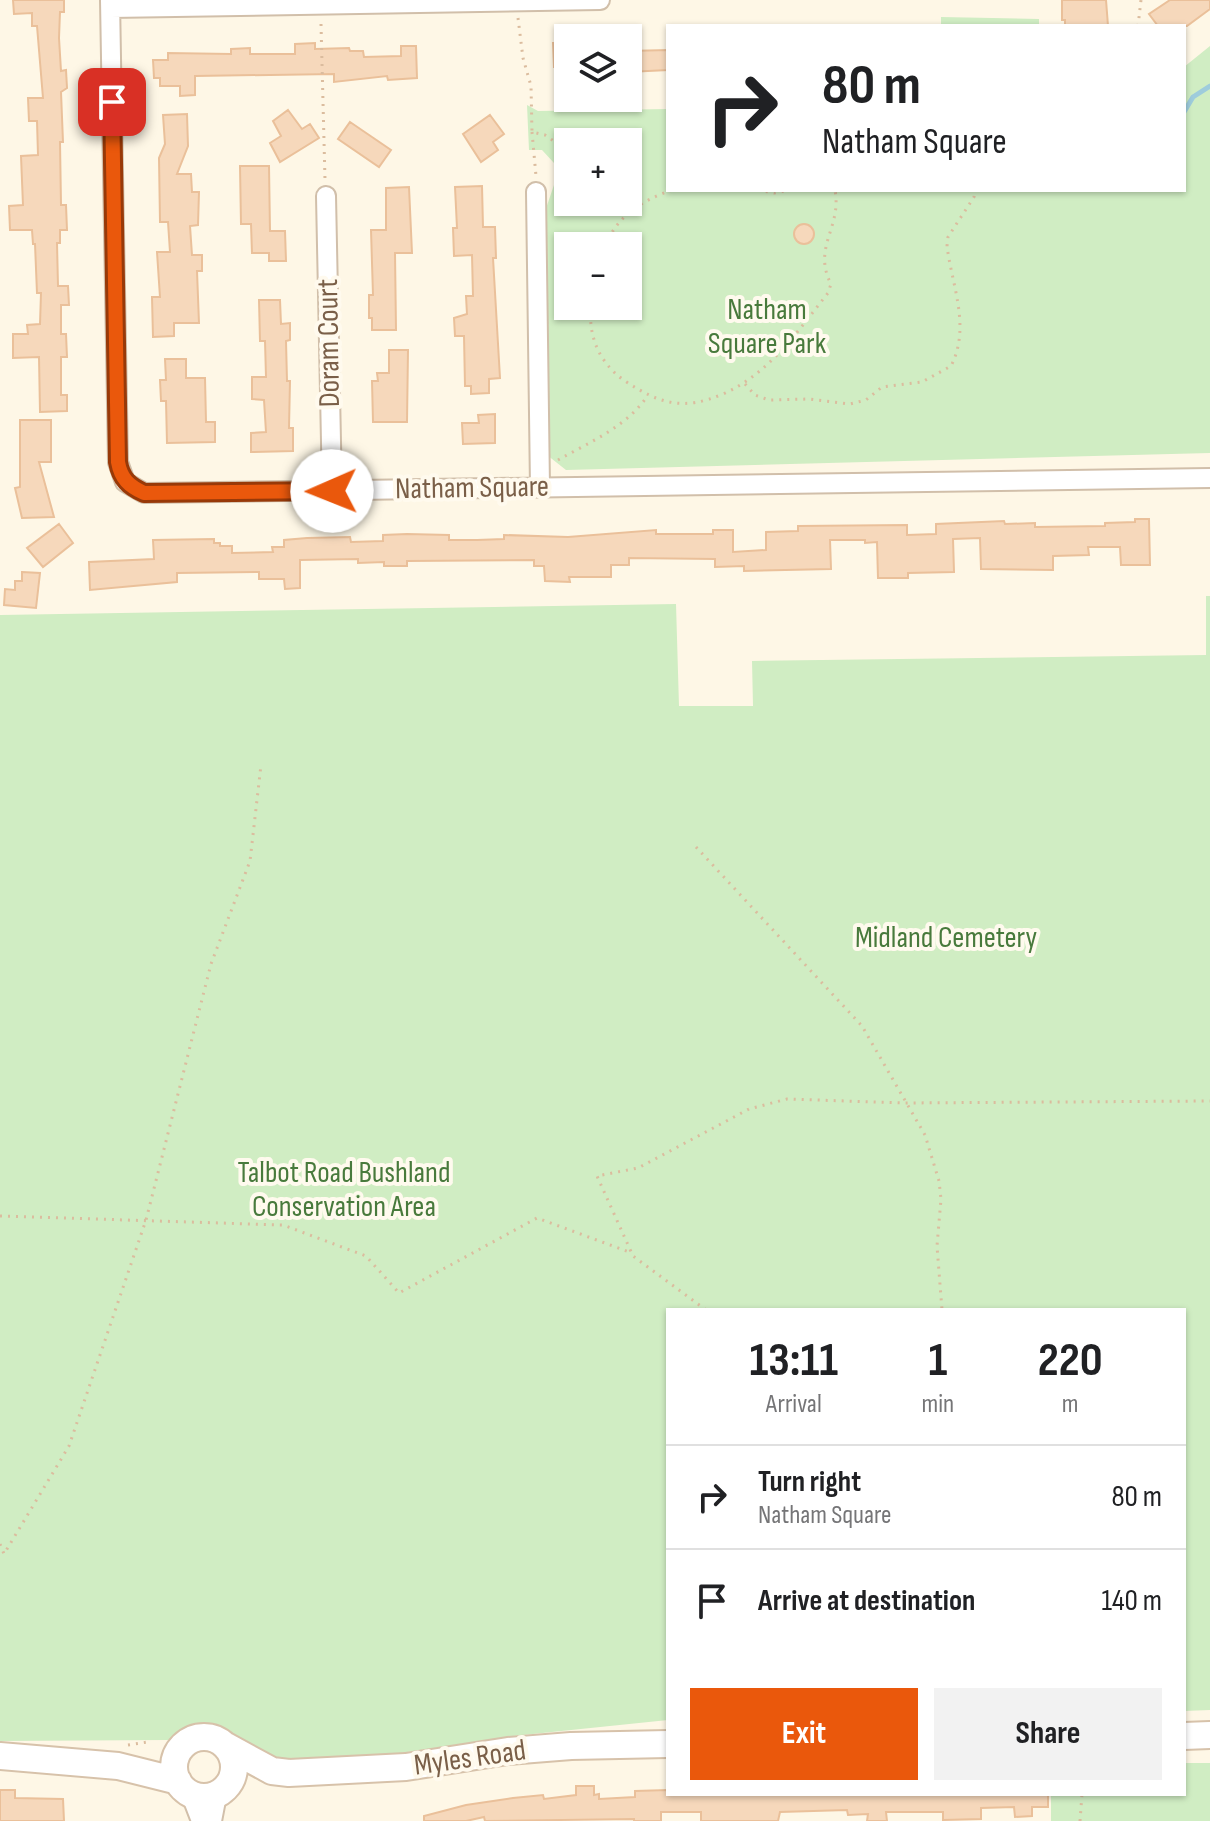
<!DOCTYPE html>
<html lang="en">
<head>
<meta charset="utf-8">
<style>
  body { margin:0; font-family:"Sofia Sans Condensed",sans-serif; background:#f2f2f2; color:#202124; height:100vh; display:flex; flex-direction:column; font-size:30px; white-space:nowrap }
  * { box-sizing:border-box; margin:0 }
  p { font-size:26px; color:#757577 }
  .icon { flex:none; width:44px; height:44px; fill:none; stroke:currentColor; stroke-width:2; stroke-linecap:round; stroke-linejoin:round }
  .map { position:relative; flex:1; overflow:hidden }
  .details { position:absolute; left:666px; top:1308px; width:520px; height:488px; display:flex; flex-direction:column; background:#fff; border-radius:0px; box-shadow:0 2px 6px #0004 }
  .details>* { flex:none }
  .banner { position:absolute; left:666px; top:24px; width:520px; height:168px; border-radius:0px; box-shadow:0 2px 6px #0004; background:#fff; color:#202124; overflow:hidden }
  .tools { position:absolute; left:554px; top:24px; display:grid; gap:16px }
  .tools a { display:grid; place-items:center; width:88px; height:88px; border-radius:0px; background:#fff; box-shadow:0 2px 6px #0004; font-size:40px }
  .pin { position:absolute; display:grid; place-items:center; width:68px; height:68px; color:#fff; margin:-34px; border-radius:16px; box-shadow:0 4px 12px #0006 }
  .me { position:absolute; width:88px; margin:-44px; rotate:269deg; stroke-linejoin:round; filter:drop-shadow(0 0 6px #0008) }
  .turn { display:flex; align-items:center; gap:28px; height:168px; padding:0 24px; font-size:36px }
  .turn .icon { width:104px; height:104px; stroke-width:2.5 }
  .turn b { display:block; font-size:56px; line-height:68px }
  .eta { display:flex; justify-content:space-evenly; align-items:center; height:136px; text-align:center }
  .eta b { font-size:48px; font-weight:700; line-height:56px }
  .button { display:flex; gap:16px; margin-top:auto; padding:16px 24px }
  .button a { flex:1; height:92px; border-radius:0px; background:#ea580c; color:#fff; font-size:32px; font-weight:700; line-height:92px; text-align:center }
  .button a+a { background:#f2f2f2; color:#202124 }
  ul { padding:0; list-style:none }
  li { display:flex; align-items:center; gap:24px; height:104px; padding:0 24px; border-top:2px solid #e0e0e0 }
  li div { flex:1 }
  li b { display:block; font-size:30px }
  li em { font-style:normal }
  .map>svg:first-child { display:block }
  .green { fill:#d0edc3; fill-rule:evenodd }
  .lines { fill:none; stroke-linecap:round; stroke-linejoin:round }
  .stream { stroke:#9eccdc; stroke-width:5 }
  .building { fill:#f6d8bb; stroke:#eac09a; stroke-width:2 }
  .street-casing { stroke:#d1bfaa; stroke-width:22 }
  .secondary-casing { stroke:#d7c2aa; stroke-width:30 }
  .path { stroke:#dbbc9e; stroke-width:3; stroke-dasharray:2 6; stroke-linecap:butt }
  .street { stroke:#fff; stroke-width:18 }
  .secondary { stroke:#fff; stroke-width:26 }
  .route-casing { stroke:#983908; stroke-width:20 }
  .route { stroke:#ea580c; stroke-width:14 }
  .labels { text-anchor:middle; dominant-baseline:central; stroke-width:8; stroke-linejoin:round; paint-order:stroke }
  .park-label { font-size:30px; fill:#487a3c; stroke:#fffaee }
  .street-label { font-size:30px; fill:#7a5f48; stroke:#fffaee }
</style>
</head>
<body>
<div class="map">
<svg width="1210" height="1821" viewBox="0 0 1210 1821">
  <rect width="100%" height="100%" fill="#fef7e6"/>
  <path class="green" d="M 941,17 L 1039,19 L 1039,26 L 941,26 Z
    M 1210,46 L 1210,453 L 566,470 L 547,455 L 542,220 L 554,185 L 554,163 L 542,150 L 529,150 L 527,105 L 538,111 L 668,109 L 668,190 L 1184,190 L 1184,67 ZM 568,142 L 628,142 L 628,202 L 568,202 ZM 568,246 L 628,246 L 628,306 L 568,306 Z
    M 1206,596 L 1210,596 L 1210,1710 L 1184,1711 L 1184,1310 L 668,1310 L 668,1720 L 513,1736 L 355,1760 L 285,1761 L 215,1729 L 190,1729 L 168,1740 L 0,1741 L 0,615 L 676,604 L 679,706 L 753,706 L 752,661 L 1206,655 Z
    M 1184,1763 L 1210,1763 L 1210,1821 L 1051,1821 L 1051,1794 L 1184,1794 Z"/>
  <g class="lines">
    <path class="stream" d="M 1184,112 L 1193,97 L 1210,86"/>
  </g>
  <path class="building" d="M 13,0 L 64,0 L 64,12 L 60,12 L 59,38 L 61,71 L 66,70 L 67,88 L 61,92 L 63,142 L 60,142 L 61,205 L 66,205 L 67,230 L 60,230 L 60,243 L 57,243 L 58,286 L 68,286 L 69,305 L 61,305 L 61,334 L 66,334 L 67,357 L 61,357 L 61,395 L 67,395 L 67,411 L 40,412 L 39,357 L 13,358 L 13,334 L 28,334 L 27,325 L 40,324 L 41,293 L 37,293 L 35,244 L 33,244 L 32,230 L 10,230 L 9,206 L 23,205 L 21,156 L 38,155 L 37,121 L 29,121 L 28,98 L 43,98 L 37,26 L 32,26 L 32,13 L 14,14 Z
    M 1062,0 L 1106,0 L 1108,26 L 1065,26 L 1065,20 L 1062,20 Z
    M 1170,0 L 1210,0 L 1210,9 L 1187,26 L 1158,26 L 1149,14 Z
    M 315,43 L 315,49 L 349,48 L 350,51 L 363,51 L 364,57 L 401,56 L 401,46 L 416,46 L 417,78 L 388,80 L 387,76 L 334,82 L 334,74 L 195,76 L 195,95 L 180,96 L 180,86 L 160,86 L 160,78 L 154,78 L 153,60 L 168,60 L 168,53 L 231,54 L 231,49 L 250,48 L 250,54 L 295,54 L 295,44 Z
    M 553,43 L 568,43 L 568,67 L 554,67 Z
    M 668,50 L 668,70 L 628,72 L 628,51 Z
    M 288,110 L 302,129 L 310,124 L 319,138 L 280,162 L 270,143 L 281,136 L 273,121 Z
    M 187,114 L 188,146 L 177,174 L 191,174 L 192,192 L 199,192 L 198,225 L 190,226 L 192,255 L 202,255 L 202,271 L 197,271 L 199,323 L 174,323 L 174,336 L 153,337 L 152,297 L 160,297 L 157,252 L 170,252 L 168,222 L 160,222 L 159,158 L 165,144 L 163,115 Z
    M 490,115 L 504,134 L 493,142 L 498,150 L 481,162 L 463,134 Z
    M 350,122 L 391,150 L 379,167 L 338,139 Z
    M 240,166 L 269,166 L 270,231 L 285,231 L 286,261 L 269,261 L 269,253 L 252,253 L 251,224 L 241,224 Z
    M 482,186 L 483,227 L 495,227 L 496,258 L 493,258 L 500,378 L 489,379 L 489,393 L 471,394 L 471,386 L 465,386 L 464,336 L 455,336 L 454,318 L 467,314 L 466,296 L 473,296 L 472,255 L 454,256 L 453,228 L 457,228 L 455,187 Z
    M 409,187 L 412,253 L 395,253 L 396,330 L 372,330 L 372,318 L 369,318 L 369,295 L 373,295 L 371,230 L 386,230 L 386,188 Z
    M794 234a10 10 0 1 1 20 0a10 10 0 1 1-20 0Z
    M 259,300 L 280,300 L 281,324 L 290,323 L 290,340 L 286,341 L 287,381 L 290,381 L 289,428 L 293,428 L 293,451 L 251,452 L 251,433 L 266,432 L 264,400 L 252,399 L 252,377 L 266,377 L 265,341 L 260,341 Z
    M 389,350 L 408,350 L 407,422 L 373,422 L 372,381 L 378,381 L 377,373 L 389,373 Z
    M 165,359 L 186,359 L 186,378 L 205,378 L 206,422 L 215,422 L 215,442 L 167,443 L 166,401 L 161,401 L 160,380 L 166,380 Z
    M 495,414 L 495,443 L 463,444 L 462,423 L 479,423 L 478,415 Z
    M 20,420 L 51,420 L 51,462 L 39,462 L 54,517 L 22,518 L 15,488 L 20,487 Z
    M 1135,519 L 1149,519 L 1150,565 L 1121,565 L 1120,547 L 1088,547 L 1089,555 L 1053,556 L 1053,570 L 981,569 L 980,538 L 953,539 L 954,572 L 908,573 L 908,578 L 878,578 L 877,542 L 865,543 L 865,540 L 830,540 L 831,569 L 744,571 L 744,566 L 715,567 L 715,559 L 629,558 L 629,565 L 611,565 L 611,577 L 569,577 L 570,582 L 545,581 L 544,566 L 534,566 L 534,560 L 407,561 L 407,566 L 384,566 L 384,562 L 358,563 L 358,559 L 300,560 L 300,588 L 285,589 L 284,579 L 259,579 L 259,572 L 177,573 L 177,582 L 90,590 L 89,562 L 154,559 L 153,540 L 214,539 L 214,543 L 220,543 L 220,546 L 232,546 L 232,553 L 273,552 L 272,547 L 284,547 L 284,540 L 307,538 L 350,537 L 351,542 L 383,541 L 383,535 L 407,534 L 449,535 L 449,540 L 477,540 L 504,539 L 504,535 L 568,537 L 656,530 L 656,534 L 713,534 L 713,530 L 733,530 L 733,552 L 766,550 L 766,532 L 798,531 L 798,526 L 907,525 L 907,535 L 936,534 L 936,524 L 1004,521 L 1005,524 L 1035,523 L 1035,527 L 1105,526 L 1105,523 L 1135,522 Z
    M 59,524 L 73,543 L 43,567 L 27,548 Z
    M 22,572 L 40,573 L 36,608 L 4,605 L 5,589 L 15,590 L 15,581 L 22,581 Z
    M 576,1786 L 594,1786 L 594,1795 L 599,1794 L 599,1799 L 635,1797 L 635,1791 L 668,1790 L 668,1794 L 1048,1794 L 1048,1807 L 1032,1807 L 1032,1816 L 1015,1817 L 1014,1807 L 981,1808 L 981,1819 L 943,1820 L 943,1812 L 886,1812 L 887,1821 L 867,1821 L 868,1814 L 848,1815 L 847,1810 L 780,1812 L 778,1821 L 701,1821 L 701,1812 L 661,1812 L 661,1821 L 634,1821 L 634,1819 L 485,1821 L 484,1817 L 466,1821 L 424,1821 L 424,1816 L 466,1805 L 513,1798 L 543,1795 L 544,1799 L 576,1795 Z
    M 0,1790 L 15,1790 L 15,1798 L 63,1799 L 64,1821 L 0,1821 Z"/>
  <g class="lines">
    <defs>
      <path id="street" d="M 110,0 L 118,462 L 125,482 L 144,493 L 1210,478
        M 111,8 L 600,0
        M 536,192 L 540,487
        M 326,196 L 332,491
        M 191,1795 L 201,1821
        M 212,1821 L 217,1795"/>
      <path id="secondary" d="M 1184,1736 L 1210,1735
        M174 1767a30 30 0 1 1 60 0a30 30 0 1 1-60 0Z
        M 226,1746 L 272,1771 L 289,1773 L 406,1767 L 508,1751 L 571,1746 L 668,1744
        M 0,1756 L 118,1766 L 178,1781"/>
    </defs>
    <use href="#street" class="street-casing"/>
    <use href="#secondary" class="secondary-casing"/>
    <path class="path" d="M 518,18 L 523,58 L 531,86 L 532,132 L 545,135 L 568,151
      M 321,24 L 325,180
      M 1138,26 L 1141,0
      M 532,132 L 536,176
      M 758,190 L 774,193 L 790,190
      M 615,202 L 626,213
      M 605,246 C 618,215 641,201 672,190
      M 591,306 C 588,336 599,363 625,381 C 660,404 683,411 723,394 C 770,373 797,332 828,293 L 831,284 C 812,247 842,228 835,190
      M 745,384 L 755,395 L 769,400 L 809,399 L 850,404 L 866,400 L 882,387 L 922,382 L 951,366 C 971,327 952,286 947,246 L 948,237 L 974,197 L 975,190
      M 558,460 C 590,442 628,426 648,395
      M 696,847 L 862,1026 L 925,1135 L 939,1181 L 941,1199 L 937,1246 L 942,1310
      M 0,1216 L 283,1225 L 366,1256 L 399,1293 L 537,1218 L 632,1253
      M 706,1310 L 633,1256 L 597,1176 L 638,1168 L 749,1109 L 787,1099 L 904,1103 L 1210,1101
      M 0,1544 L 4,1554 L 69,1446 L 146,1220 L 211,964 L 250,861 L 261,765
      M 128,1745 L 148,1742
      M 1080,1821 L 1082,1794"/>
    <use href="#street" class="street"/>
    <use href="#secondary" class="secondary"/>
  </g>
  <g class="lines">
    <defs>
      <path id="route" d="M 112,102 L 118,462 C 121,479 129,486 144,493 L 332,491"/>
    </defs>
    <use href="#route" class="route-casing"/>
    <use href="#route" class="route"/>
  </g>
  <g class="labels">
    <g class="park-label">
      <text x="767" y="310">Natham<tspan x="767" dy="34">Square Park</tspan></text>
      <text x="946" y="938">Midland Cemetery</text>
      <text x="344" y="1173">Talbot Road Bushland<tspan x="344" dy="34">Conservation Area</tspan></text>
    </g>
    <g class="street-label">
      <text transform="translate(329 343) rotate(-91)">Doram Court</text>
      <text transform="translate(472 488) rotate(-1)">Natham Square</text>
      <text transform="translate(470 1758) rotate(-8)">Myles Road</text>
    </g>
  </g>
</svg>
<div class="tools">
<a><svg class="icon" aria-label="layers" viewBox="0 0 24 24"><path d="M12 4l9 5-9 5-9-5zM3 14l9 5 9-5"/></svg></a>
<a>+</a>
<a>−</a>
</div>
<div class="pin" style="left:112px;top:102px;background:#d93025"><svg class="icon" aria-label="arrive" viewBox="0 0 24 24"><path d="M6 21V4h12l-3 4 3 4H6"/></svg></div>
<svg class="me" style="left:332px;top:491px" viewBox="-20 -20 40 40"><circle r="19" fill="#fff"/><path d="M0-13L10 11 0 6-10 11z" fill="#ea580c"/></svg>
<div class="banner">
<div class="turn"><svg class="icon" aria-label="right" viewBox="0 0 24 24"><path d="M7 20v-9h11M14 6l5 5-5 5"/></svg><div><b>80 m</b>Natham Square</div></div>
</div>
<section class="details">
<div class="eta">
<div><b>13:11</b><p>Arrival</p></div>
<div><b>1</b><p>min</p></div>
<div><b>220</b><p>m</p></div>
</div>
<ul>
<li><svg class="icon" aria-label="right" viewBox="0 0 24 24"><path d="M7 20v-9h11M14 6l5 5-5 5"/></svg><div><b>Turn right</b><p>Natham Square</p></div><em>80 m</em></li>
<li><svg class="icon" aria-label="arrive" viewBox="0 0 24 24"><path d="M6 21V4h12l-3 4 3 4H6"/></svg><div><b>Arrive at destination</b></div><em>140 m</em></li>
</ul>
<div class="button"><a>Exit</a><a>Share</a></div>
</section>
</div>
</body>
</html>
